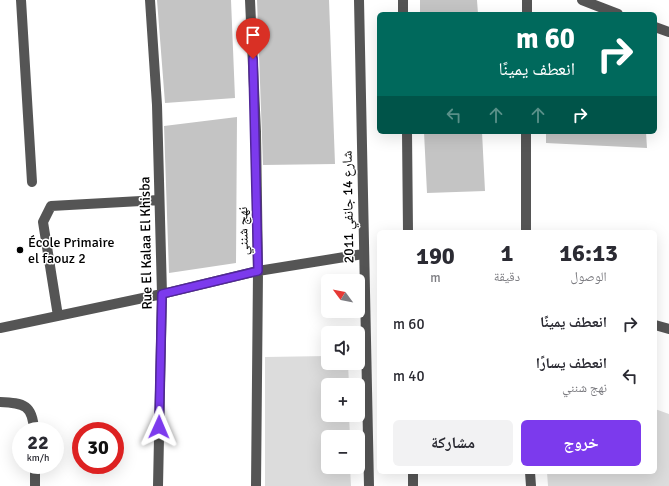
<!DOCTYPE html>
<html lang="ar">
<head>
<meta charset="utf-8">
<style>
  body { margin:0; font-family:Signika,"Noto Naskh Arabic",sans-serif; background:#f2f2f3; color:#2b2b33; direction:rtl; height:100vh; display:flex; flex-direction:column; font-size:15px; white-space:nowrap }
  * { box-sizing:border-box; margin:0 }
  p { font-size:13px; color:#7c7c81 }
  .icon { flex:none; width:22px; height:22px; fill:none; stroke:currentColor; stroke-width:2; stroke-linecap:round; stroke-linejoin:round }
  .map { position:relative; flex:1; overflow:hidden; direction:ltr }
  .drawer { position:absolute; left:377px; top:230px; width:280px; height:244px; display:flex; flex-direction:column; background:#fff; border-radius:6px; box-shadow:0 4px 16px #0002; direction:rtl }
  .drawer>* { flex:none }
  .guide { position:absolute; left:377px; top:12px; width:280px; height:122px; border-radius:6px; box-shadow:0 4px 16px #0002; direction:rtl; background:#00695c; color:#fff; overflow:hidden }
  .needle { width:26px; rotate:302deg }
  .buttons { position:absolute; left:321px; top:274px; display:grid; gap:8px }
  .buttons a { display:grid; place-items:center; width:44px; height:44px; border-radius:6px; background:#fff; box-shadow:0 4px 16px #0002; font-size:20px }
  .speed { position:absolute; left:12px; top:422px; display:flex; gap:8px; font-size:20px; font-weight:700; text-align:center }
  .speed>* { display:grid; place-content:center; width:52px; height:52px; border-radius:50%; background:#fff; box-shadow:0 4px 16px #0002; line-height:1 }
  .speed small { font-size:10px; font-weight:400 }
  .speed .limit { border:6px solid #d22; background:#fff; color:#111 }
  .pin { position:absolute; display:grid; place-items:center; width:34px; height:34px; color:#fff; margin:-41px -17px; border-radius:50% 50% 50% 0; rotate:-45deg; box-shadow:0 0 4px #0007 }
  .pin .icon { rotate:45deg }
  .me { position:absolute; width:44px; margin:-22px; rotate:1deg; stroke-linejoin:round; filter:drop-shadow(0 0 3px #0008) }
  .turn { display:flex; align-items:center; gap:14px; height:84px; padding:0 16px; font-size:18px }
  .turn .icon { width:52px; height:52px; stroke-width:2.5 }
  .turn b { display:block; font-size:28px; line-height:34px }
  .lanes { display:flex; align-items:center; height:38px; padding:0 16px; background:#0003; justify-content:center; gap:20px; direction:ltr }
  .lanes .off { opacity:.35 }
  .eta { display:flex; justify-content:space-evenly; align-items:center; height:68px; text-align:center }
  .eta b { font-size:24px; font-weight:700; line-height:28px }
  .primary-button { display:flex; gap:8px; margin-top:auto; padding:8px 16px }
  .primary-button a { flex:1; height:46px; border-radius:6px; background:#7c3aed; color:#fff; font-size:16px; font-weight:700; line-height:46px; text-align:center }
  .primary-button a+a { background:#f2f2f3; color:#2b2b33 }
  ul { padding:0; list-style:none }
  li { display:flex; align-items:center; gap:12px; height:52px; padding:0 16px }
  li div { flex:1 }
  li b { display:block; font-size:15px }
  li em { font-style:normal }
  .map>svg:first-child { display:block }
  .green { fill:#dcdcdc }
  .building { fill:#c4c4c4 }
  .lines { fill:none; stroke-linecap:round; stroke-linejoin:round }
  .minor { stroke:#555; stroke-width:10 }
  .route-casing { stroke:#51269a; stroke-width:10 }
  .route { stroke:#7c3aed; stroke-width:7 }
  .poi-dot { fill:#000; stroke:#fff; stroke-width:1.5 }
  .labels { text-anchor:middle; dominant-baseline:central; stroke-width:3; stroke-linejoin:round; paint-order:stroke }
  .street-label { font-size:14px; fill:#000; stroke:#fff }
  .poi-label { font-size:14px; fill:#000; stroke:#fff; text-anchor:start }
</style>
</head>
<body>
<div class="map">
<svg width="669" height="486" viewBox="0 0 669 486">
  <rect width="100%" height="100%" fill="#fff"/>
  <path class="green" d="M 328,356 L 328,363 L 348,363 L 349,385 L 328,385 L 328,415 L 349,415 L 350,437 L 328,437 L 328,467 L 350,467 L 351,486 L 265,486 L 265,357 Z
    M 655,409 L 669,414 L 669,486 L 548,486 L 547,472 L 655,472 Z"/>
  <path class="building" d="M 157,0 L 231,0 L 235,98 L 165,103 Z
    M 257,0 L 329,0 L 335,164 L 263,165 Z
    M 420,0 L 477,0 L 478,14 L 420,14 Z
    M 237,117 L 236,263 L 169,273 L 164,126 Z
    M 424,132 L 482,132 L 485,191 L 427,193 Z
    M 546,132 L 646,132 L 647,148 L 546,143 Z"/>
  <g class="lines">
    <path class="minor" d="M 21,0 L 32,182
      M 150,0 L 157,105 L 162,294 L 158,486
      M 250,0 L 256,132 L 258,271 L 256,486
      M 359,0 L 369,486
      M 403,0 L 403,14
      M 582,0 L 618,14
      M 527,14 L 527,0
      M 655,27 L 669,32
      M 407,132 L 408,232
      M 526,232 L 526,132
      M 58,316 L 43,222 L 51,206 L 159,200
      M 655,325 L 669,329
      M 0,328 L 162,294 L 258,271 L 363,254
      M 0,402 C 24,403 33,405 34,431
      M 35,465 L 35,486
      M 413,472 L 413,486
      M 530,472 L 531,486"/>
  </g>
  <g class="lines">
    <defs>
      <path id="route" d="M 159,427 L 162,294 L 258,271 L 253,59"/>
    </defs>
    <use href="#route" class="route-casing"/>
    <use href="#route" class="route"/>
  </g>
  <circle class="poi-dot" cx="20" cy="250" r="4"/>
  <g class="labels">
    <g class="street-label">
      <text transform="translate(348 207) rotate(-91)">شارع 14 جانفي 2011</text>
      <text transform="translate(243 231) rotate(-91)">نهج شنني</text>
      <text transform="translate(146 243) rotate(-91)">Rue El Kalaa El Khisba</text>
    </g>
    <g class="poi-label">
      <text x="28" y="242">École Primaire<tspan x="28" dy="16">el faouz 2</tspan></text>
    </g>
  </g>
</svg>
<div class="buttons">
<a><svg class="needle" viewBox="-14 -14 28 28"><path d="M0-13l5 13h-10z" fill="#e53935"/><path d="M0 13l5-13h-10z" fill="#7c7c81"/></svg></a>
<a><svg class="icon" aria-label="sound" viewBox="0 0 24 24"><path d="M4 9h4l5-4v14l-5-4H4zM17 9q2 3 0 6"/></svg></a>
<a>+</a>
<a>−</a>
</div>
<div class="speed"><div>22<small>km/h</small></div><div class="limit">30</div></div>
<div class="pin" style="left:253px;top:59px;background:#d93025"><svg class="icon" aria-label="arrive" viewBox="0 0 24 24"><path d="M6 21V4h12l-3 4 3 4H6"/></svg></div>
<svg class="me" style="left:159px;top:427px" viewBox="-20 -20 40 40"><path d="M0-17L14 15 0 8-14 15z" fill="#7c3aed" stroke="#fff" stroke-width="4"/></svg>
<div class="guide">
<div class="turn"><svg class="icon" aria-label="right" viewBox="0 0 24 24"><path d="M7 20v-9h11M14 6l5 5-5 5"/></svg><div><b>60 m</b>انعطف يمينًا</div></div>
<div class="lanes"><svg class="icon off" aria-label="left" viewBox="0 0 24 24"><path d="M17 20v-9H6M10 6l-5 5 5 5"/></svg><svg class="icon off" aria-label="ahead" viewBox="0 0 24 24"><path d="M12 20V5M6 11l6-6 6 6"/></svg><svg class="icon off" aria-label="ahead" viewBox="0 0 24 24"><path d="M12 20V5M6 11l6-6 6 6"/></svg><svg class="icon" aria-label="right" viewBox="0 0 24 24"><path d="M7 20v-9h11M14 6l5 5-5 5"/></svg></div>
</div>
<section class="drawer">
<div class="eta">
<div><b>16:13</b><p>الوصول</p></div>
<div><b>1</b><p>دقيقة</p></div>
<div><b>190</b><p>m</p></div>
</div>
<ul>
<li><svg class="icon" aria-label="right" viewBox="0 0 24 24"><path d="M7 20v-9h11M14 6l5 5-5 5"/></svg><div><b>انعطف يمينًا</b></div><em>60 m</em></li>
<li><svg class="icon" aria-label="left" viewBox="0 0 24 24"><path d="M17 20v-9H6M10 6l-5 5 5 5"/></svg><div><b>انعطف يسارًا</b><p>نهج شنني</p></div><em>40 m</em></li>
</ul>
<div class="primary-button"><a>خروج</a><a>مشاركة</a></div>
</section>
</div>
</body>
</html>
